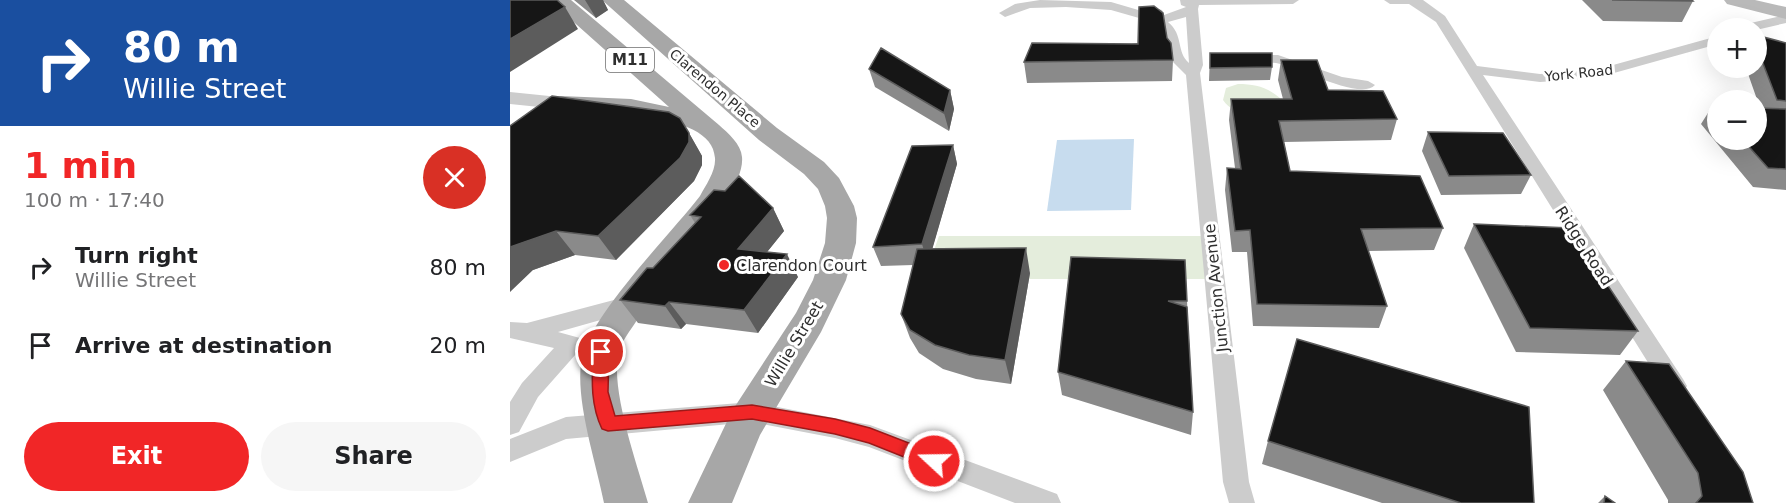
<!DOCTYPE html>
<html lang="en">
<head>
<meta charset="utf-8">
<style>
  body { margin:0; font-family:"DejaVu Sans",sans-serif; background:#f6f6f6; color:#202124; height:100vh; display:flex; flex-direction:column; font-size:22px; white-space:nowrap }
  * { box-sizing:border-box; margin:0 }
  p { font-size:20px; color:#757577 }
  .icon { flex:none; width:33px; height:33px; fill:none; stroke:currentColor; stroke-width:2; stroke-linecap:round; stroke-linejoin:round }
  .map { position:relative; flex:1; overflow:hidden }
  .details { display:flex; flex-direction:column; background:#fff; width:510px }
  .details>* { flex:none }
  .guide { background:#1a4fa0; color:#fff; overflow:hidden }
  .controls { position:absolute; left:1197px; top:18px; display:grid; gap:12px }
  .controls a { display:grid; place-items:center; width:60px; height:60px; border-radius:50%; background:#fff; box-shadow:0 6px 24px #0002; font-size:30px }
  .pin { position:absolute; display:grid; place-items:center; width:51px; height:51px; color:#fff; margin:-26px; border:3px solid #fff; border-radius:50%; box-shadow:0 2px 6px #0007 }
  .me { position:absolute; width:66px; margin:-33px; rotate:291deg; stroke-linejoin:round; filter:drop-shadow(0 0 4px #0008) }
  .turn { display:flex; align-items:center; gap:21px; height:126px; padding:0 24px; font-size:27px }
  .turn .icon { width:78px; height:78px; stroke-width:2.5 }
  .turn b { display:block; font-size:42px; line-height:51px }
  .round { display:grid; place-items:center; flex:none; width:63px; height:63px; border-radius:32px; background:#f6f6f6 }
  .headline { display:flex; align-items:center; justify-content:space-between; height:102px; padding:0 24px }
  h1 { font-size:36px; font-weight:700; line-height:45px; color:#f12627 }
  .primary-button { display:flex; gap:12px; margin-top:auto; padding:12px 24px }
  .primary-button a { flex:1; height:69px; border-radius:36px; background:#f12627; color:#fff; font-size:24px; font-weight:700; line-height:69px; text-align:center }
  .primary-button a+a { background:#f6f6f6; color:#202124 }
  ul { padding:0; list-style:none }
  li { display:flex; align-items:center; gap:18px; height:78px; padding:0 24px }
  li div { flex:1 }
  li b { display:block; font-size:22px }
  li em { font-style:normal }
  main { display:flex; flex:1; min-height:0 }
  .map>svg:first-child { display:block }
  .green { fill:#e4eddc }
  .water { fill:#c7dcee }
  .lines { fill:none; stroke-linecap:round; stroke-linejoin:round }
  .minor { fill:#ccc; fill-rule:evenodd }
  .tertiary { fill:#ccc; fill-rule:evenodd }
  .secondary { fill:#b9b9b9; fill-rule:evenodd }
  .primary { fill:#a7a7a7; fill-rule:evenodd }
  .wall { fill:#8a8a8a }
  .shaded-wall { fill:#5c5c5c }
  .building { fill:#161616; stroke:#5c5c5c; stroke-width:1.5 }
  .route { fill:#f12627; stroke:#9d1919; stroke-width:1.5 }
  .poi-dot { fill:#f12627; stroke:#fff; stroke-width:2 }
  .labels { text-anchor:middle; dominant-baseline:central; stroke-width:6; stroke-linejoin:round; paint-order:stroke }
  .far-street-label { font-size:14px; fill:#2f2f2f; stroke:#fff }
  .shield { fill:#fff; stroke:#6d6d6d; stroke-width:1.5 }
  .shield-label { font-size:15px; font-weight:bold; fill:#2f2f2f }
  .street-label { font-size:16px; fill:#2f2f2f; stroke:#fff }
  .poi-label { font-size:16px; fill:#2f2f2f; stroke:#fff; text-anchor:start }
</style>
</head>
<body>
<main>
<section class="details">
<div class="guide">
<div class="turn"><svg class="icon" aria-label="right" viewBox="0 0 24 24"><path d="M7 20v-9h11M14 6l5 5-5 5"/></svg><div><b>80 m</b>Willie Street</div></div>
</div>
<div class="headline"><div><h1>1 min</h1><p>100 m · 17:40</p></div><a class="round" style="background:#d93025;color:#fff"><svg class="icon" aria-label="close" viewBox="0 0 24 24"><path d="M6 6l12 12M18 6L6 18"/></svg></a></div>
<ul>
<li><svg class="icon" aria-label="right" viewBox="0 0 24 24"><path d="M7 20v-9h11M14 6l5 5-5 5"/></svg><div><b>Turn right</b><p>Willie Street</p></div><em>80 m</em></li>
<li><svg class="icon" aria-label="arrive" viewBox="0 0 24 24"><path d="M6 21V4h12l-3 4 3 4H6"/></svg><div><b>Arrive at destination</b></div><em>20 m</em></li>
</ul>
<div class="primary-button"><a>Exit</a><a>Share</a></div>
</section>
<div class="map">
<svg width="1276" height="503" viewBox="0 0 1276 503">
  <rect width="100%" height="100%" fill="#fff"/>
  <path class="green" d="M 728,84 C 745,84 757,87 770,98 L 767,106 C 746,110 727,120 713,100 L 716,88 Z
    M 429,236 L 697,236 L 700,279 L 519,279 L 520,270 L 417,270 Z"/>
  <path class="water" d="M 624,139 L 621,210 L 537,211 L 547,140 Z"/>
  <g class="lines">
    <path class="minor" d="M 530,0 L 601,2 L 642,14 L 648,9 L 652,10 L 654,15 L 676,7 L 671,5 L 670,0 L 789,0 L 783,4 L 689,5 L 688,9 L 693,65 L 690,73 L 739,482 L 745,503 L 719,503 L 713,482 L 676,75 L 659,58 L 655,32 L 643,22 L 601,10 L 556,7 L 520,8 L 495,17 L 489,13 L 505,4 ZM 676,17 L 679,63 C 666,52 674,35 658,22 Z
      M 874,0 L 913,0 L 935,16 L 967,66 L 1030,74 L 1085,70 L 1208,36 L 1208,44 L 1086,78 L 1030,82 L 973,75 L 1173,379 L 1177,386 L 1173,393 L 1165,396 L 1157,393 L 926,22 L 899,4 L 880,4 Z
      M 1276,15 L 1276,23 L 1246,30 L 1231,28 L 1232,25 Z
      M 737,55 L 768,55 L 832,77 L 858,81 L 865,85 C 850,101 786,66 766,63 C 754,62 743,65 732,62 L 730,59 L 732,56 Z
      M 119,296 L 126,298 L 130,304 L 126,310 L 48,332 L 99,346 L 102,352 L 99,358 L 91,361 L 66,354 L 28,397 L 9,432 L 0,435 L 0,402 L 12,383 L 44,348 L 0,338 L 0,322 L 17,323 Z
      M 242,402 L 360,425 L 547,494 L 551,503 L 505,503 L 359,447 L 325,438 L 242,422 L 56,439 L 0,462 L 0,439 L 56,417 Z"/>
    <path class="tertiary" d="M 0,92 L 49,97 L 56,99 L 59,103 L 56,107 L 49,109 L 0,104 Z"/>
    <path class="secondary" d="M 1214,0 L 1245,0 L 1276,7 L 1276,19 L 1217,4 Z"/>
    <path class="primary" d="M 39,0 L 61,0 L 209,125 C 218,133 231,144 232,157 C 236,195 150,287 127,320 C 121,330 112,340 109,352 C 99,387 128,467 138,503 L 94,503 C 86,462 66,404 71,363 C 75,320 161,234 190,196 C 196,185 206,171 205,158 C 203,107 75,116 42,108 L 39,103 L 42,98 L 51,96 L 121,99 L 159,107 Z
      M 92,0 L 114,0 L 267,128 L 314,162 L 329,178 L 344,206 L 347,218 L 346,243 L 336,280 L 311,332 L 250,435 L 222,503 L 178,503 L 222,411 L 286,313 L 303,280 L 315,243 L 317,218 L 315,206 L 308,189 L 294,174 L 249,140 Z"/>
  </g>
  <path class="wall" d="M 64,0 L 93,0 L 98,10 L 86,18 Z
    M 1072,0 L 1182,0 L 1183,1 L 1172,22 L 1093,21 Z
    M 1246,35 L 1276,43 L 1276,190 L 1243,187 L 1191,124 L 1203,105 L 1208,105 L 1208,140 L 1246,140 L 1250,108 L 1236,68 L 1246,68 Z
    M 657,38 L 663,60 L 662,81 L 517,83 L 514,62 Z
    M 700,53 L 762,67 L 760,80 L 699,81 Z
    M 771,60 L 818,90 L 887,119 L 881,140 L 774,142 L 780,171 L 933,228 L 924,250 L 858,251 L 877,306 L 869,328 L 743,326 L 737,252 L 722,252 L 715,190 L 717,168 L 725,168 L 719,120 L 721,99 L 773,99 L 768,80 Z
    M 359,69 L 440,90 L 444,109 L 439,131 L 365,87 Z
    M 0,126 L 179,133 L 192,156 L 192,165 L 184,181 L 106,260 L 65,255 L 23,270 Z
    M 918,132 L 1021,175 L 1011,194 L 931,195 L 912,151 Z
    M 443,145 L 447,164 L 422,249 L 520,273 L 501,384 L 466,379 L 433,369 L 409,353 L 400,338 L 391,314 L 403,265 L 371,266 L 363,247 Z
    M 263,208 L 274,231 L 257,252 L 288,277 L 248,333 L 176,324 L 171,329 L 128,323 L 110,300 L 143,268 L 185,223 L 180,215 Z
    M 964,224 L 1128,331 L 1110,355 L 1006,352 L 954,248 Z
    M 561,257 L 677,301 L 683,412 L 681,435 L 552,395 L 548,372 Z
    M 1116,361 L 1243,503 L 1158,503 L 1158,500 L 1093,390 Z
    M 758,441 L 1024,503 L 872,503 L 752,464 Z
    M 1095,496 L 1105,503 L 1088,503 Z"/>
  <path class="shaded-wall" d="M 75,0 L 93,0 L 98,10 L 86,18 Z
    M 55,7 L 68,29 L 0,72 L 0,39 Z
    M 440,90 L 444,109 L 439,131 L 434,113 Z
    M 179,133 L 192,156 L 192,165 L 184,181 L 106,260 L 88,236 Z
    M 443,145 L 447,164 L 418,264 L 412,244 Z
    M 263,208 L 274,231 L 241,272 L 228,249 Z
    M 46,231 L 65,255 L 23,270 L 0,292 L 0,247 Z
    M 516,248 L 520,273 L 501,384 L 495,360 Z
    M 277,254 L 288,277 L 248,333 L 234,310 Z
    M 159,302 L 176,324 L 171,329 L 155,306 Z"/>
  <path class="building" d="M 0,0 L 47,0 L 55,7 L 0,39 Z
    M 1102,0 L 1182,0 L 1183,1 L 1103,0 Z
    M 644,6 L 653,13 L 657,38 L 661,43 L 663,60 L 514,62 L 522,43 L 628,44 L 629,7 Z
    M 1246,35 L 1276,43 L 1276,101 L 1267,100 L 1246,45 Z
    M 371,48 L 440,90 L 434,113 L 359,69 Z
    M 700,53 L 762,53 L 762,67 L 700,68 Z
    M 771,60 L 807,60 L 818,90 L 873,91 L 887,119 L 769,121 L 780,171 L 910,176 L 933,228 L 851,229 L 877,306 L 747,304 L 740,230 L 725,231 L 717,168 L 731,169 L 721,99 L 782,99 Z
    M 42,96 L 159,112 L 170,118 L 179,133 L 179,142 L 170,158 L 88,236 L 46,231 L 0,247 L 0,126 Z
    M 1246,108 L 1276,109 L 1276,169 L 1258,168 L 1233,140 L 1246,140 Z
    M 918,132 L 993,133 L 1021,175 L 939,176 Z
    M 443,145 L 412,244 L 363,247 L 402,146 Z
    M 229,176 L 263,208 L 228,249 L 277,254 L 234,310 L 159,302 L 155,306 L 110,300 L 137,268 L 143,268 L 191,217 L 180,215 L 185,210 L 204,190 L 215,191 Z
    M 964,224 L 1060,228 L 1128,331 L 1020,328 Z
    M 516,248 L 495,360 L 459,355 L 425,345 L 400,330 L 391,314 L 407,249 Z
    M 561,257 L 675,260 L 677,301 L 658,301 L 677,307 L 683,412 L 548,372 Z
    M 787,339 L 1019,407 L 1024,503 L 951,503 L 758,441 Z
    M 1116,361 L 1159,364 L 1233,472 L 1243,503 L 1186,503 L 1192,496 L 1188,473 Z
    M 1095,496 L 1105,503 L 1094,503 Z"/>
  <path class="route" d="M 91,345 L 96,347 L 99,352 L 98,392 L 105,416 L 242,405 L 325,419 L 360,428 L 430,455 L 433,461 L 430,467 L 424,469 L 359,443 L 325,434 L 242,419 L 98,431 L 92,429 C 80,404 82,378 83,352 L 85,347 Z"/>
  <circle class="poi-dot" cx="214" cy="265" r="6"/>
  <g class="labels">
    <g class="far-street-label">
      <text transform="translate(1069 73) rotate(-6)">York Road</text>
      <text transform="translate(205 88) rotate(40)">Clarendon Place</text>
    </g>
    <rect class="shield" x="96" y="48" width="48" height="24" rx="4.5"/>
    <g class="shield-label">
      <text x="120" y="60">M11</text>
    </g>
    <g class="street-label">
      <text transform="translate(1074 246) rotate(57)">Ridge Road</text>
      <text transform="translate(706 288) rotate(-96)">Junction Avenue</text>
      <text transform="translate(284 344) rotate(-59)">Willie Street</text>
    </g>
    <g class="poi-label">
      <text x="226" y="265">Clarendon Court</text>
    </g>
  </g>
</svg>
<div class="controls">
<a>+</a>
<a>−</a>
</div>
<div class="pin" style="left:91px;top:352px;background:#d93025"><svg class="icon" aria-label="arrive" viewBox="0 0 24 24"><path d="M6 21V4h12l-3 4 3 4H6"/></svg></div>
<svg class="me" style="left:424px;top:461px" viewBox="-20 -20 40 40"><circle r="17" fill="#f12627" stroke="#fff" stroke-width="3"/><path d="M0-11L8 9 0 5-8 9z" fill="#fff"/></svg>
</div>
</main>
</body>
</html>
